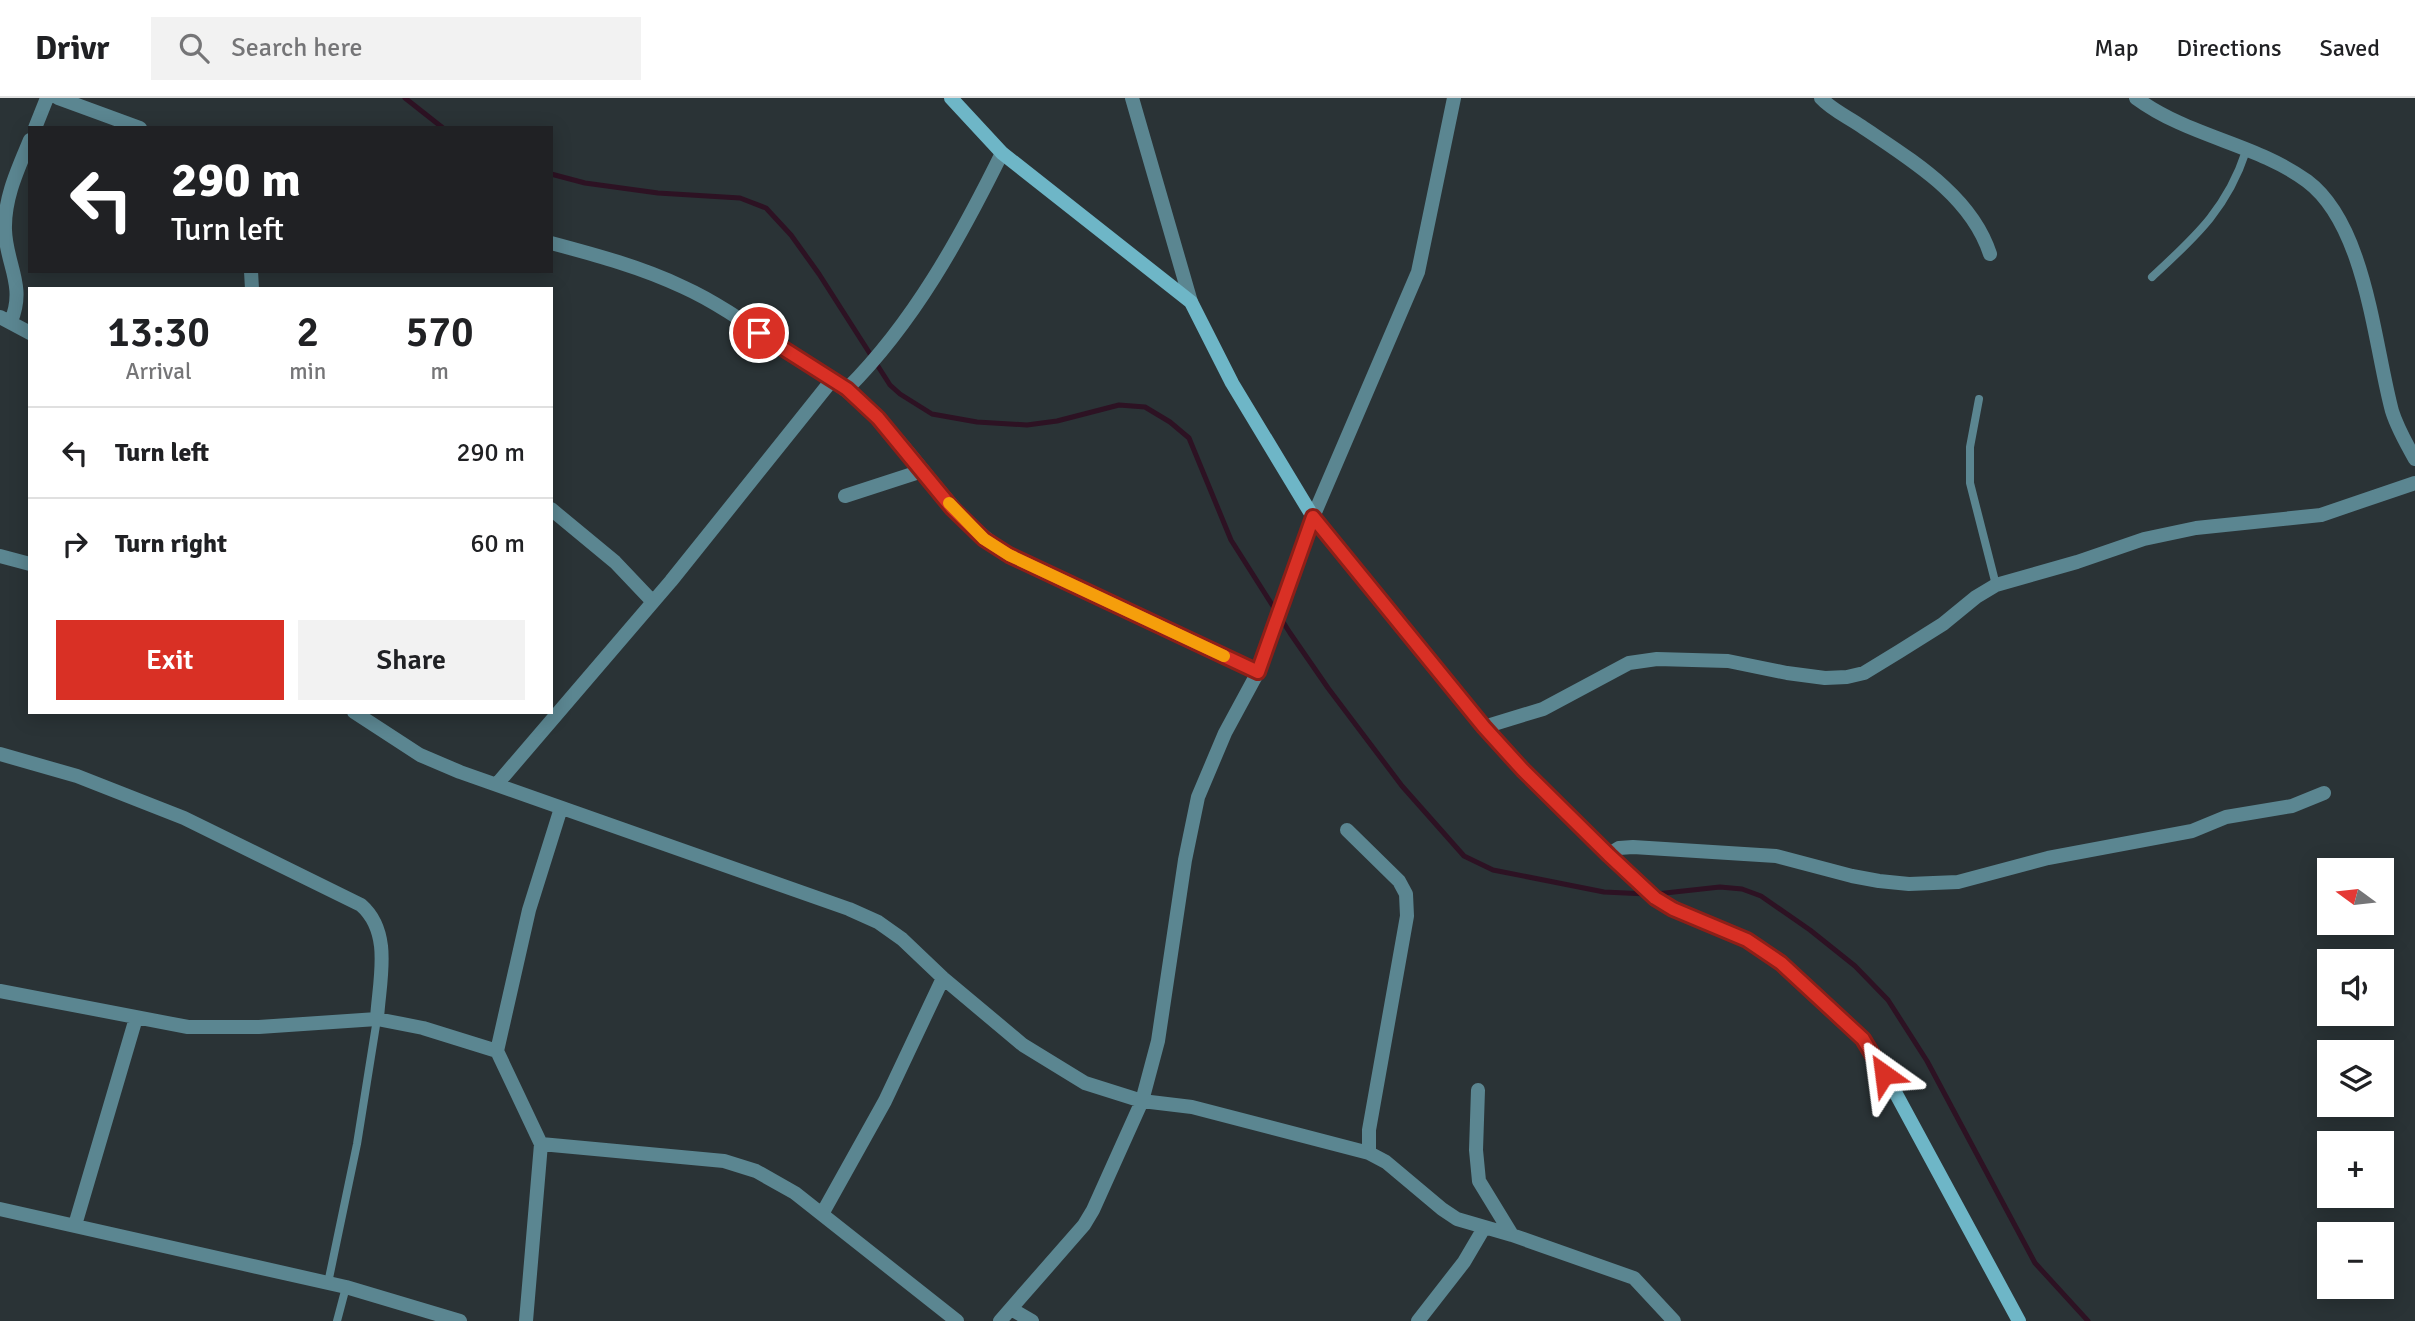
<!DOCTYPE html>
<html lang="en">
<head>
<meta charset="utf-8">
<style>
  body { margin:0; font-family:Signika,sans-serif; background:#f2f2f2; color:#202124; height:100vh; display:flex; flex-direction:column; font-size:26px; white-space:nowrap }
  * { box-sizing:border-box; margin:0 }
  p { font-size:23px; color:#757577 }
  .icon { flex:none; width:38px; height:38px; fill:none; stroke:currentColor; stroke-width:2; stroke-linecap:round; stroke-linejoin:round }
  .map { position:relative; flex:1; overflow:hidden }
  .panel { position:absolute; left:28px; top:189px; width:525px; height:427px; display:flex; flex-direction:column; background:#fff; border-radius:0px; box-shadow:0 4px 18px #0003 }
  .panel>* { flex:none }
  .top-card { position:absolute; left:28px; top:28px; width:525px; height:147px; border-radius:0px; box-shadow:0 4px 18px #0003; background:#202124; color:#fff; overflow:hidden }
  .needle { width:46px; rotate:285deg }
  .fabs { position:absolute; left:2317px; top:760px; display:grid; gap:14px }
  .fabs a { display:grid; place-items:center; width:77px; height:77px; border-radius:0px; background:#fff; box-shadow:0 4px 18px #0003; font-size:35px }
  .pin { position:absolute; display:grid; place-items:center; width:60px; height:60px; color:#fff; margin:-30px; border:4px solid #fff; border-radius:50%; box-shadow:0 2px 7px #0007 }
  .me { position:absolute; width:77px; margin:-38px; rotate:329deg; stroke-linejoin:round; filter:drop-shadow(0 0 5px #0008) }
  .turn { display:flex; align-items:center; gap:24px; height:147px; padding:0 28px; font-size:32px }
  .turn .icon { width:91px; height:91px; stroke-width:2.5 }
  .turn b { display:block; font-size:49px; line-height:60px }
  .eta { display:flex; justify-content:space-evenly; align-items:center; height:119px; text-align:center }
  .eta b { font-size:42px; font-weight:600; line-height:49px }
  .cta { display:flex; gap:14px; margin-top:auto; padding:14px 28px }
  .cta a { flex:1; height:80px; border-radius:0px; background:#d93025; color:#fff; font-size:28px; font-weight:600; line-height:80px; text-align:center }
  .cta a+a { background:#f2f2f2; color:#202124 }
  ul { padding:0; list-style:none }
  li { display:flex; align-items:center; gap:21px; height:91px; padding:0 28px; border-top:2px solid #e0e0e0 }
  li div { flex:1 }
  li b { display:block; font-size:26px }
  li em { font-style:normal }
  header { display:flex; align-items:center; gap:42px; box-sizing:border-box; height:98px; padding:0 35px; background:#fff; border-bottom:2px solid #e0e0e0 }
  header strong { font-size:33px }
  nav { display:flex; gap:38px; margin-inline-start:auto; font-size:24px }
  .search { width:490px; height:63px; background:#f2f2f2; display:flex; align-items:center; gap:18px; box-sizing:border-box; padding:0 24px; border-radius:0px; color:#757577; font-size:26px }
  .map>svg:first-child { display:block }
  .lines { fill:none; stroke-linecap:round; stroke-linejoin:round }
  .stream { stroke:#2d1223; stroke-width:5 }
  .lane { stroke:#5b8691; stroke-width:8 }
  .street { stroke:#5b8691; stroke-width:14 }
  .secondary { stroke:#6eb6c7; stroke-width:14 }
  .route-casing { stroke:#8d1f18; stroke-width:18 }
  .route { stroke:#d93025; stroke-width:12 }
  .slow { stroke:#f59e0b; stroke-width:12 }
</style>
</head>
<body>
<header>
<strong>Drivr</strong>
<div class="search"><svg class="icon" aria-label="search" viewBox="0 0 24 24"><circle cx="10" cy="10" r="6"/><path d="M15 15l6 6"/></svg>Search here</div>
<nav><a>Map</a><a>Directions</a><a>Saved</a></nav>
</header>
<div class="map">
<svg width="2415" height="1223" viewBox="0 0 2415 1223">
  <rect width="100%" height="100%" fill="#2a3336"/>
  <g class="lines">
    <path class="stream" d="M 405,0 L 443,30
      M 551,76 L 585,85 L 658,95 L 740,100 L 766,110 L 791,137 L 819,176 L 890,287 L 900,296 L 932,316 L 977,324 L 1027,327 L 1057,323 L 1119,307 L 1145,309 L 1170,324 L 1189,340 L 1231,442 L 1290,535 L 1328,590 L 1402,688 L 1464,758 L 1493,772 L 1604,794 L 1647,796
      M 1656,796 L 1720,789 L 1742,791 L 1761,798 L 1810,832 L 1855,868 L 1888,902 L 1927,963 L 2035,1165 L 2088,1223"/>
    <path class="lane" d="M 2152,179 C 2195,139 2227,111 2246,53
      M 1979,301 L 1970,349 L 1970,385 L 1996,487
      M 328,1185 L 357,1046 L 377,921
      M 337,1223 L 346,1189"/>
    <path class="street" d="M 58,0 L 140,30
      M 1132,0 L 1191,204
      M 1821,0 C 1832,12 1848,19 1861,28 C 1911,62 1971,97 1990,156
      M 2136,0 C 2189,39 2257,46 2307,83 C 2366,127 2374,246 2392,313 C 2397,329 2407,347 2415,361
      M 35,30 L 47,0
      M 551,145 C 596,157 641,169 683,189 C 723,207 759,235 796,260 C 825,278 853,294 877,319 C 925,367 949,418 1009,457 L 1258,574
      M 251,173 L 252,191
      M 0,219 L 30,235
      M 11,223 C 26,188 6,166 5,132 C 4,100 18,71 30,42
      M 847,291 C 914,224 960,140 1002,55
      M 845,398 L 922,373
      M 551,411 L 615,464 L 653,504
      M 0,458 L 30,466
      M 354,614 L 420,657 L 460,674 L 849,811 L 878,824 L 902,841 L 943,880 L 1023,947 L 1085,985 L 1142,1003 L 1192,1009 L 1369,1055 L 1386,1064 L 1442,1111 L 1457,1121 L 1512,1137 L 1634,1180 L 1674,1223
      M 1484,629 L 1543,611 L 1629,565 L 1657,561 L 1728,563 L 1787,575 L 1825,580 L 1847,579 L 1864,575 L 1900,553 L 1943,526 L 1976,499 L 1996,487 L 2077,464 L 2144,441 L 2196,430 L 2321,417 L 2415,385
      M 0,656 L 77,678 L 184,720 L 361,807 C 393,835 379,883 377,921
      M 497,686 L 671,483 L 832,282
      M 1347,732 L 1399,783 L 1406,796 L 1407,818 L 1369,1032 L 1369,1055
      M 1609,756 L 1619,750 L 1633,749 L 1776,758 L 1852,778 L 1879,783 L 1909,786 L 1958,784 L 2048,760 L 2192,733 L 2226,719 L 2292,708 L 2324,695
      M 0,893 L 188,929 L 259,929 L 377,921 L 423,930 L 497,953
      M 1478,992 L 1476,1052 L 1479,1083 L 1512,1137
      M 541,1046 L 724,1063 L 756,1073 L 795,1095 L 957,1223
      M 0,1111 L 346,1189 L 460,1223
      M 822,1116 L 885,1003 L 943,880
      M 75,1127 L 136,920
      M 1011,1211 L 1032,1223
      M 526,1223 L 541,1046 L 497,953 L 529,812 L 561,710
      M 1000,1223 L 1084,1127 L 1093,1112 L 1142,1003 L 1158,943 L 1185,762 L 1198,699 L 1225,635 L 1258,574 L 1313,419 L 1418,174 L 1454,0
      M 1418,1223 L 1464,1164 L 1484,1130"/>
    <path class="secondary" d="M 951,0 L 1002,55 L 1191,204 L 1232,285 L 1313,419 L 1484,629 L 1523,672 L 1655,800 L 1697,822 L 1747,842 L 1781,865 L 1863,941 L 1895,994 L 2019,1223"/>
  </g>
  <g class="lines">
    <defs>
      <path id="route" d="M 759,235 L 847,291 L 878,320 L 952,410 L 984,441 L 1009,457 L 1258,574 L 1313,419 L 1484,629 L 1523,672 L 1609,757 L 1655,800 L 1673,811 L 1747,842 L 1781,865 L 1863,941 L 1884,976"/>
    </defs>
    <use href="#route" class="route-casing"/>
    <use href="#route" class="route"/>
    <path class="slow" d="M 949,405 L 984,441 L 1009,457 L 1224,558"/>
  </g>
</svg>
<div class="fabs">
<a><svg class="needle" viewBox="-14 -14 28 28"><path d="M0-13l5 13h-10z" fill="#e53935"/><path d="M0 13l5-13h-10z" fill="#757577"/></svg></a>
<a><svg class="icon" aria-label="sound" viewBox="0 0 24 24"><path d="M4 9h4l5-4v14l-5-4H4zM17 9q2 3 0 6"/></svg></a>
<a><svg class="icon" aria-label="layers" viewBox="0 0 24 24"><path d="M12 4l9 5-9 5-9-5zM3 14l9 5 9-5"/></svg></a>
<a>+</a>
<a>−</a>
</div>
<div class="pin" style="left:759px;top:235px;background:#d93025"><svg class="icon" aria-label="arrive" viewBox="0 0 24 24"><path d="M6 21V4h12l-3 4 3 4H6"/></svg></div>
<svg class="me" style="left:1884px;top:976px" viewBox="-20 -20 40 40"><path d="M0-17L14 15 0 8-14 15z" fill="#d93025" stroke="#fff" stroke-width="4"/></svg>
<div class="top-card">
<div class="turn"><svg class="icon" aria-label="left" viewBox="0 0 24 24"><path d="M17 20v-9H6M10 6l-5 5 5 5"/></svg><div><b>290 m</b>Turn left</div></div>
</div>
<section class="panel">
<div class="eta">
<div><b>13:30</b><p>Arrival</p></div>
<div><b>2</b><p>min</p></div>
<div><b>570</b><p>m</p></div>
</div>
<ul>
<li><svg class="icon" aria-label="left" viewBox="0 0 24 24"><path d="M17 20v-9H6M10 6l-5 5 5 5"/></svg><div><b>Turn left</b></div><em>290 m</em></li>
<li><svg class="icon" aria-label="right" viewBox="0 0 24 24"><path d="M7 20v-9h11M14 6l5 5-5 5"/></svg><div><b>Turn right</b></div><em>60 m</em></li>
</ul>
<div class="cta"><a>Exit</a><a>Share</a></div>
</section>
</div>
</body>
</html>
